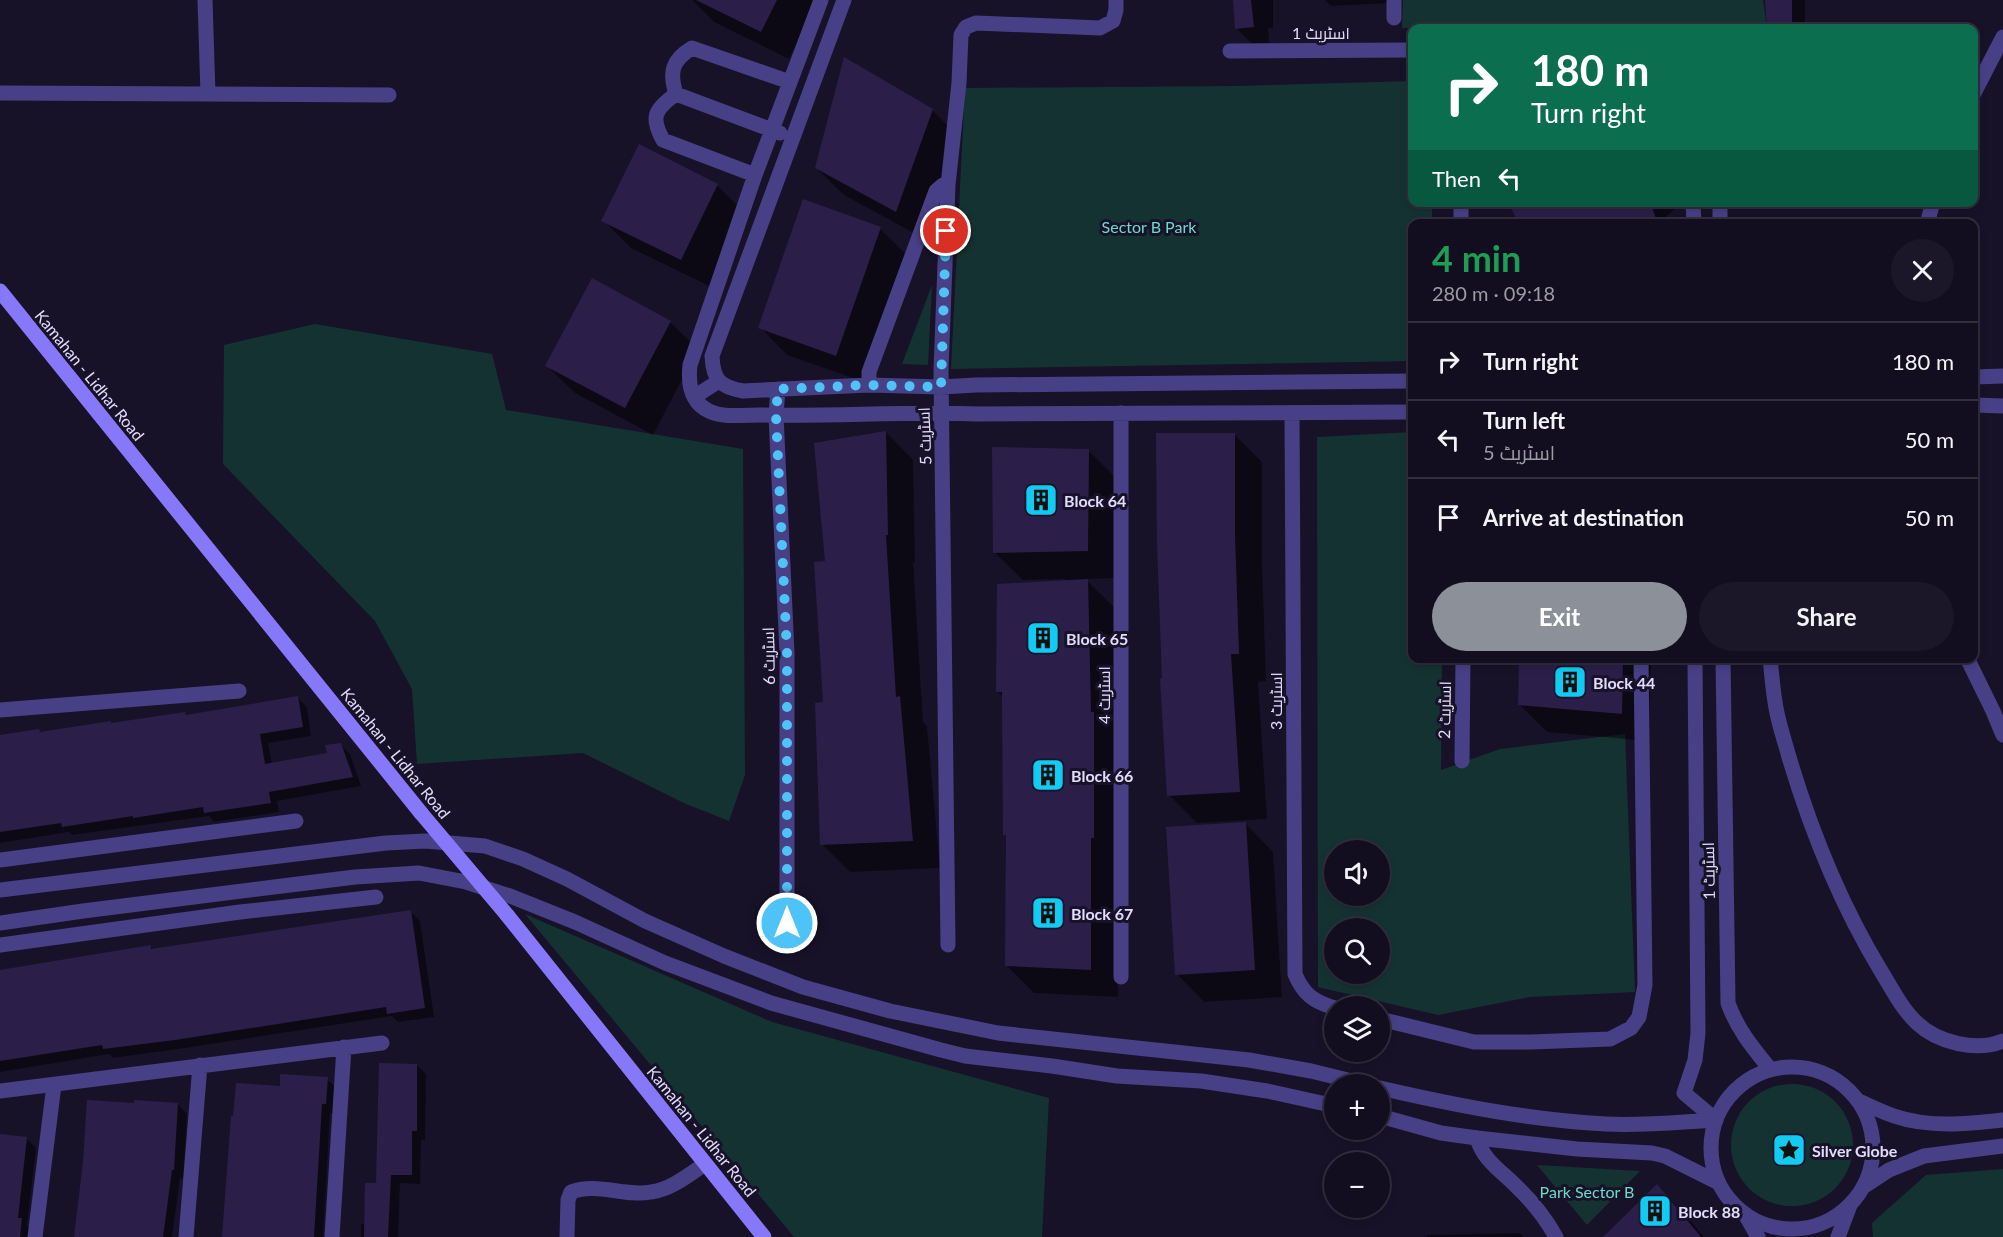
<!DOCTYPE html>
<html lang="en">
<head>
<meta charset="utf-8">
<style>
  body { margin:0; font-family:Lato,Cairo,sans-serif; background:#1b1728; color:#f1f3f6; height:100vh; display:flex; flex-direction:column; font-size:22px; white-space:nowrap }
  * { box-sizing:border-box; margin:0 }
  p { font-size:20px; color:#9c9ca4 }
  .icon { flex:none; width:33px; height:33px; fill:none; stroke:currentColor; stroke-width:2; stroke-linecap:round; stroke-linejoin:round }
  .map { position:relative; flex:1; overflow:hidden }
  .side { position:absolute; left:1408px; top:219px; width:570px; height:444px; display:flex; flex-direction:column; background:#120e1f; border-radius:12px; box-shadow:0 3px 9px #0003,0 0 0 2px #312e3d }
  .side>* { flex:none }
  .top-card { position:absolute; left:1408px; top:24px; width:570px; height:183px; border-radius:12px; box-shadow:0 3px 9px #0003,0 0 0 2px #312e3d; background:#0b6e4f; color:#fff; overflow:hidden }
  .tools { position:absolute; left:1324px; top:840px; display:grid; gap:12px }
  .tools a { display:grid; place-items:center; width:66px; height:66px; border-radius:50%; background:#120e1f; box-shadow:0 3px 9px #0003,0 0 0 2px #312e3d; font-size:30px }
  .pin { position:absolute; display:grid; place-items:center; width:51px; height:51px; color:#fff; margin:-26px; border:3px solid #fff; border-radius:50%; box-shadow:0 2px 6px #0007 }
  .me { position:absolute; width:66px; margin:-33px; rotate:0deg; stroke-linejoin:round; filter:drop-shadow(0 0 4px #0008) }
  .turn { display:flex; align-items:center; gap:21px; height:126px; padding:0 24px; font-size:27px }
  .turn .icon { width:78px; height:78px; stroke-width:2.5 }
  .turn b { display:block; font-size:42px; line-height:51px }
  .then { display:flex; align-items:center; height:57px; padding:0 24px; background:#0003; gap:12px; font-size:22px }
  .round { display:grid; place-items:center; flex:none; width:63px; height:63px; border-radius:32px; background:#1b1728 }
  .head { display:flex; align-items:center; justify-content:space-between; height:102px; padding:0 24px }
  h1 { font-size:36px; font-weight:700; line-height:45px; color:#1e9e55 }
  .cta { display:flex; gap:12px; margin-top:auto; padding:12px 24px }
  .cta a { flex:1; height:69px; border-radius:36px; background:#8c9099; color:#fff; font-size:24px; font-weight:700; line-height:69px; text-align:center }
  .cta a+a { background:#1b1728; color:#f1f3f6 }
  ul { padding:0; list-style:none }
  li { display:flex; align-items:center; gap:18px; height:78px; padding:0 24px; border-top:2px solid #312e3d }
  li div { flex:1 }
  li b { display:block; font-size:22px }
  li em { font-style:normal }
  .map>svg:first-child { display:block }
  .green { fill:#153233; fill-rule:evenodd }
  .shadow { fill:#0007 }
  .building { fill:#2b1f4a }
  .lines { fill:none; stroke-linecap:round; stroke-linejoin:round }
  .minor { stroke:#484086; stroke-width:15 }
  .tertiary { stroke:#484086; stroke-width:15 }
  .secondary { stroke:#8678f8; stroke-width:15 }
  .secondary-bridge { stroke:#8678f8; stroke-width:15 }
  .route { stroke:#4fc3f7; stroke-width:10; stroke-dasharray:0 18 }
  .labels { text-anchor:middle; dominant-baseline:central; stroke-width:6; stroke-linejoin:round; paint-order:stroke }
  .street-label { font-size:16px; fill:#e3dcfd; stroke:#181229 }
  .park-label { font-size:16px; fill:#6adbc8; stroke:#181229 }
  .poi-label { font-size:16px; font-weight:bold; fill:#e3dcfd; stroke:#181229; text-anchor:start }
</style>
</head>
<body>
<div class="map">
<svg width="2003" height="1237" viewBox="0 0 2003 1237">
  <rect width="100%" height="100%" fill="#181229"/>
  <path class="green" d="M 1403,0 L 1763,0 L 1767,28 L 1402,28 Z
    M 1413,81 L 1413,202 L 1432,203 L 1432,223 L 1413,224 L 1413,361 L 951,369 L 965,88 L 1237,86 Z
    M 932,285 L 928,365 L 902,364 Z
    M 315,324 L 492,354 L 506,410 L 743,449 L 745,775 L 729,821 L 684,803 L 583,753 L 417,764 L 412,689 L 375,621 L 223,464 L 224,345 Z
    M 1413,432 L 1413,658 L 1442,659 L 1441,770 L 1500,749 L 1625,734 L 1635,992 L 1530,997 L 1438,1015 L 1318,987 L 1317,437 ZM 1335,850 L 1380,850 L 1380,896 L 1335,896 ZM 1335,928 L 1380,928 L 1380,974 L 1335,974 Z
    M 525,914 L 772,1022 L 1049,1098 L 1042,1237 L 794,1237 Z
    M1731 1145a61 61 0 1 1 122 0a61 61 0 1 1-122 0Z
    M 1537,1165 L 1640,1171 L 1587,1225 Z
    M 2003,1169 L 2003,1237 L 1873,1237 L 1872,1223 L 1926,1175 Z"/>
  <path class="shadow" d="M 692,0 L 818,0 L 789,59 L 714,22 Z
    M 1234,0 L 1273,0 L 1273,28 L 1268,28 L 1269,43 L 1252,44 L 1236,28 Z
    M 1325,0 L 1390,0 L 1390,3 L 1331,6 Z
    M 1766,0 L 1805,0 L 1805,28 L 1768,28 Z
    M 932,110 L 960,138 L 923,238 L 844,195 L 816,168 Z
    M 717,185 L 745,213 L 709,286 L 631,248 L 603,220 Z
    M 1509,202 L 1682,202 L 1666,217 L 1668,224 L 1520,224 Z
    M 880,229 L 908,256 L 864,382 L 787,355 L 760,327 Z
    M 670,322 L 698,349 L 653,435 L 575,393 L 547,366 Z
    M 886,432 L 913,460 L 915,562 L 913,562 L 923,722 L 927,726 L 940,868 L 850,872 L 822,844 L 827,563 Z
    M 1234,434 L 1262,462 L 1262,564 L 1266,681 L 1258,682 L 1267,819 L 1197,823 L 1169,795 L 1164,680 Z
    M 1088,450 L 1116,478 L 1115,578 L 1085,579 L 1115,608 L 1118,997 L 1034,993 L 1006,965 L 1008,837 L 1004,834 L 1004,698 L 998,692 L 1065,582 L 1065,579 L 1023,580 L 995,553 Z
    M 1520,658 L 1651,658 L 1649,741 L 1547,732 L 1519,704 Z
    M 298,698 L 307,707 L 311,736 L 268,743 L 272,764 L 329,755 L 340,744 L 350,754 L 361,786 L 277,801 L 279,812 L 214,822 L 209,816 L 72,835 L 69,832 L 0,843 L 0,736 L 39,731 L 42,733 L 185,713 L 188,716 Z
    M 1246,824 L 1273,852 L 1282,997 L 1204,1002 L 1177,974 Z
    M 411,912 L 420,921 L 434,1017 L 398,1022 L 392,1016 L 185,1048 L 113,1058 L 109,1054 L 0,1072 L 0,971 L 150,946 L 154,950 Z
    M 417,1065 L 426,1074 L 425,1140 L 421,1140 L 420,1184 L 400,1183 L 398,1237 L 361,1237 L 361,1224 L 366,1224 Z
    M 327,1079 L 336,1088 L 335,1113 L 330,1113 L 323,1237 L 224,1237 L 281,1088 Z
    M 178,1104 L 187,1114 L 183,1179 L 180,1178 L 172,1237 L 77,1237 L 136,1105 Z
    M 0,1135 L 27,1139 L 36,1148 L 27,1226 L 30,1229 L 29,1237 L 0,1237 Z
    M 1657,1187 L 1685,1214 L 1704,1237 L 1605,1237 Z
    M 1520,1233 L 1524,1237 L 1427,1237 L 1427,1235 Z"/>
  <path class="building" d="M 696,0 L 777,0 L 761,32 Z
    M 1233,0 L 1251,0 L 1254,27 L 1235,29 Z
    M 1765,0 L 1792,0 L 1792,28 L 1767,28 Z
    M 844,57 L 933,109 L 896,212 L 815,168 Z
    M 639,144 L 718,184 L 681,260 L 601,221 Z
    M 803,199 L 881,227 L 836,356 L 758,328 Z
    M 1508,202 L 1650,202 L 1658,224 L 1519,224 Z
    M 592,278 L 671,321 L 625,408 L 545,366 Z
    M 886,431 L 888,535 L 886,535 L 896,697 L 900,696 L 913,841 L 820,845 L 815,703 L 823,702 L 814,562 L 825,561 L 814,443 Z
    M 1156,433 L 1235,433 L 1235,535 L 1239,654 L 1231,654 L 1240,792 L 1167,796 L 1160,679 L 1162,678 L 1157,543 Z
    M 992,447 L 1089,449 L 1088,551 L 993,553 Z
    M 1088,579 L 1091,712 L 1094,712 L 1094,838 L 1091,838 L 1091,970 L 1005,966 L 1006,835 L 1003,835 L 1002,692 L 996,692 L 997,584 Z
    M 1519,658 L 1623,658 L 1622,714 L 1518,705 Z
    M 298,696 L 303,727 L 260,734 L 265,764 L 327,753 L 325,745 L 341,743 L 353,777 L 269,792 L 271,803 L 204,813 L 203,807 L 133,818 L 133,816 L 62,827 L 61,823 L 0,832 L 0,735 L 39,729 L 40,732 L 111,721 L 111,723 L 185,712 L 186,715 Z
    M 1246,822 L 1255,970 L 1175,975 L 1166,827 Z
    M 411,910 L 425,1008 L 387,1014 L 386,1007 L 175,1040 L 103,1049 L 102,1045 L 0,1061 L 0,970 L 151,945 L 151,949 Z
    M 379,1063 L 417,1064 L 417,1131 L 412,1131 L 412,1175 L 391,1175 L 388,1237 L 364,1237 L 365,1183 L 376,1183 Z
    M 280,1074 L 328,1077 L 326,1104 L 322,1104 L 314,1237 L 222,1237 L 231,1116 L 233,1116 L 236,1083 L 280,1086 Z
    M 87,1100 L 134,1103 L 134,1100 L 178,1103 L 174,1170 L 172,1170 L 163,1237 L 74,1237 L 83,1162 Z
    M 0,1134 L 27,1137 L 18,1218 L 22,1218 L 20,1237 L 0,1237 Z
    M 1657,1184 L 1701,1237 L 1603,1237 Z"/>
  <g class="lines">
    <path class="minor" d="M 205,0 L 208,94
      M 821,0 L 755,175 L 690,365 C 688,383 690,402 709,411 C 723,418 745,415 759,415 C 832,417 905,411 978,414 L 1413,412
      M 844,0 L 712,356 C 713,380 720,387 743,391 L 869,385 L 941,387 L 976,385 L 1413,381
      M 1394,0 L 1394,18
      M 1230,51 L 1413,50
      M 0,93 L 389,95
      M 1974,93 L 2003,37
      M 676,94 C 669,72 672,60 692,48 L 790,82
      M 676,94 C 655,109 650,117 663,140 L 755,175
      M 676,94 L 780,133
      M 1693,202 L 1694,224
      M 1720,202 L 1720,224
      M 1461,224 L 1461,202
      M 1927,224 L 1933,202
      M 1974,377 L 2003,376
      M 869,385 L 869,372 L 936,191 L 943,185 L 948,185
      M 778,389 L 776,415 L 787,653 L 787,923
      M 694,397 L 719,381
      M 1974,405 L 2003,406
      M 1121,413 L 1121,977
      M 1292,413 L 1295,974 C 1303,994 1314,1002 1335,1008
      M 1695,658 L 1698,1033 L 1695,1060 L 1684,1093 L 1716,1120
      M 1723,658 L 1728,1003 C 1737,1029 1753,1048 1770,1069
      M 1770,658 C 1772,676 1773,695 1777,713 C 1780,728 1785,742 1789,757 C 1811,831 1841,905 1881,971 C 1892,989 1902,1009 1917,1023 C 1938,1043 1977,1052 2003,1041
      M 1967,658 L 1993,711 L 2003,735
      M 0,710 L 239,691
      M 1462,761 L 1463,658
      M 0,860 L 296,821
      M 0,945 L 240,912 L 376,897
      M 948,945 L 941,370 L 948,185 L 959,83 L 961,35 L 966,27 L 976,23 L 1100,28 L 1113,21 L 1116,10 L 1116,0
      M 1380,1019 L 1474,1042 L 1531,1042 L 1610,1039 L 1631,1028 L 1639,1017 L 1645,985 L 1641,658
      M 0,1091 L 382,1043
      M 1477,1138 C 1483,1160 1500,1170 1515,1185 C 1532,1201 1545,1217 1556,1237
      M 1745,1214 L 1758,1237
      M 35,1237 L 54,1085
      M 186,1237 L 200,1065
      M 332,1237 L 344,1047
      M 567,1237 L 568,1200 L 571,1192 C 597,1182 625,1197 651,1192 C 672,1189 688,1175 705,1164
      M 1838,1237 L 1850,1205"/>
    <path class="tertiary" d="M 0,890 L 386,843 L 425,841 L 485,846 L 523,859 L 567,879 L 645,921 L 724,956 L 803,987 L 890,1011 L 998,1033 L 1249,1060 L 1311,1071 L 1364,1084
      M 0,923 L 83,911 L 290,885 L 355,877 L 419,873 L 466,882 L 510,896 L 575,922 L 665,963 L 771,1003 L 941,1050 L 965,1056 L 1052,1066 L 1117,1076 L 1201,1081 L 1267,1091 L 1335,1106
      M1711 1148a81 81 0 1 1 162 0a81 81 0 1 1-162 0Z
      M 1380,1088 C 1454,1105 1529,1120 1606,1124 C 1642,1126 1679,1122 1716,1120
      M 1859,1101 C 1870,1106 1882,1112 1894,1116 C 1929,1128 1967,1124 2003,1120
      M 1380,1116 L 1441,1133 L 1477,1138 L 1577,1149 L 1652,1153 L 1665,1156 L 1719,1183
      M 1863,1187 L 1889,1170 L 1924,1156 L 2003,1146"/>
    <path class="secondary" d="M 0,291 L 421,813
      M 507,915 L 764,1237"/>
    <path class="secondary-bridge" d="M 421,813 L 507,915"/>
  </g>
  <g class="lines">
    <path class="route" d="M 787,923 L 787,653 L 776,415 L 778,389 L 869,385 L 941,387 L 946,231"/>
  </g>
  <defs>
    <symbol id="building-square" viewBox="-11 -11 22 22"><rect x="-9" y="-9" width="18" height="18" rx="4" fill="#12cbf3" stroke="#181229"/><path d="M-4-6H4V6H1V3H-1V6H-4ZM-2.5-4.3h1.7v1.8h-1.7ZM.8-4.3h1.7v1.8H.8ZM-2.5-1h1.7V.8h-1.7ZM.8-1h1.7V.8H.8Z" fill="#111"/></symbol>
    <symbol id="sight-square" viewBox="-11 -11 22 22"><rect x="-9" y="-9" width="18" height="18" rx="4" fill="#12cbf3" stroke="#181229"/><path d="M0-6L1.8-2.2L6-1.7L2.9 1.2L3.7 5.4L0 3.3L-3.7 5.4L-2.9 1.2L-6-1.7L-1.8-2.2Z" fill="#111"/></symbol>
  </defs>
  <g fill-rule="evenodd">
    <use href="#building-square" x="1022" y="481" width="38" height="38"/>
    <use href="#building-square" x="1024" y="619" width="38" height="38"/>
    <use href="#building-square" x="1551" y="663" width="38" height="38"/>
    <use href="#building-square" x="1029" y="756" width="38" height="38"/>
    <use href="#building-square" x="1029" y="894" width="38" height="38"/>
    <use href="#sight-square" x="1770" y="1131" width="38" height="38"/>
    <use href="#building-square" x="1636" y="1192" width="38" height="38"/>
  </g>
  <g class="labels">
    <g class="street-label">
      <text x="1321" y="32">اسٹریٹ 1</text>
      <text transform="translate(90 375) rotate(51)">Kamahan - Lidhar Road</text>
      <text transform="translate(924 436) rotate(-92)">اسٹریٹ 5</text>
      <text transform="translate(768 656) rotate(-91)">اسٹریٹ 6</text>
      <text transform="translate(1103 695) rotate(-90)">اسٹریٹ 4</text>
      <text transform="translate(1275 701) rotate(-90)">اسٹریٹ 3</text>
      <text transform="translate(1444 710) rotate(-89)">اسٹریٹ 2</text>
      <text transform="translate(396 753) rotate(51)">Kamahan - Lidhar Road</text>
      <text transform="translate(1708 871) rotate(-91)">اسٹریٹ 1</text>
      <text transform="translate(702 1131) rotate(51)">Kamahan - Lidhar Road</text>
    </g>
    <g class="park-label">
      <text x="1149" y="226">Sector B Park</text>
      <text x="1587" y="1191">Park Sector B</text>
    </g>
    <g class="poi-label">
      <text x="1064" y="500">Block 64</text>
      <text x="1066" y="638">Block 65</text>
      <text x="1593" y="682">Block 44</text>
      <text x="1071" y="775">Block 66</text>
      <text x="1071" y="913">Block 67</text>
      <text x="1812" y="1150">Silver Globe</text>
      <text x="1678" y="1211">Block 88</text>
    </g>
  </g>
</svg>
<div class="tools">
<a><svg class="icon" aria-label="sound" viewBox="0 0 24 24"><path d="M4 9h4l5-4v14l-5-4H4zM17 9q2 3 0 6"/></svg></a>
<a><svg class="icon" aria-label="search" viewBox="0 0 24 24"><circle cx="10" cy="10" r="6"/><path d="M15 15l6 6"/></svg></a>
<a><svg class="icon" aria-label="layers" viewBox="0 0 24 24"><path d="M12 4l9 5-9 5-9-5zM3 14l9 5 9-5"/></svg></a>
<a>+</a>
<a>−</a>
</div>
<div class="pin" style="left:946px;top:231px;background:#d93025"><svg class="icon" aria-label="arrive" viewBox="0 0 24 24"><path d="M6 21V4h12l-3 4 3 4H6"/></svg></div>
<svg class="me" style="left:787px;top:923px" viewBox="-20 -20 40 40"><circle r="17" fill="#4fc3f7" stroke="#fff" stroke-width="3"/><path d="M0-11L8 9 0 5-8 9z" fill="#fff"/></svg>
<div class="top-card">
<div class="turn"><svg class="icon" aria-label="right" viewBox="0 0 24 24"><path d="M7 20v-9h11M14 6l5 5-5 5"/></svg><div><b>180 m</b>Turn right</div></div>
<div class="then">Then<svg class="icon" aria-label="left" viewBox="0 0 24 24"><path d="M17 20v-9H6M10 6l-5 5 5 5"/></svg></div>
</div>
<section class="side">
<div class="head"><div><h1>4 min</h1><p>280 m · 09:18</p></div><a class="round"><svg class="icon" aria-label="close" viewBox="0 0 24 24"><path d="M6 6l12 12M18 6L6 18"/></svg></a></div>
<ul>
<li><svg class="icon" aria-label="right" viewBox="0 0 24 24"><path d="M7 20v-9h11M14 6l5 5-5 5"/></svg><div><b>Turn right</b></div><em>180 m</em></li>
<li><svg class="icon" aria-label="left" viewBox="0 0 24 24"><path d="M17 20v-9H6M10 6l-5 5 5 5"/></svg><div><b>Turn left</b><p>اسٹریٹ 5</p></div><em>50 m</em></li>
<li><svg class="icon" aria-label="arrive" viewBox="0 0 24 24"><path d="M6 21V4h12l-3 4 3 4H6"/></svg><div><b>Arrive at destination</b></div><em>50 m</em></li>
</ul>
<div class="cta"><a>Exit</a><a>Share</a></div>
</section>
</div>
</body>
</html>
